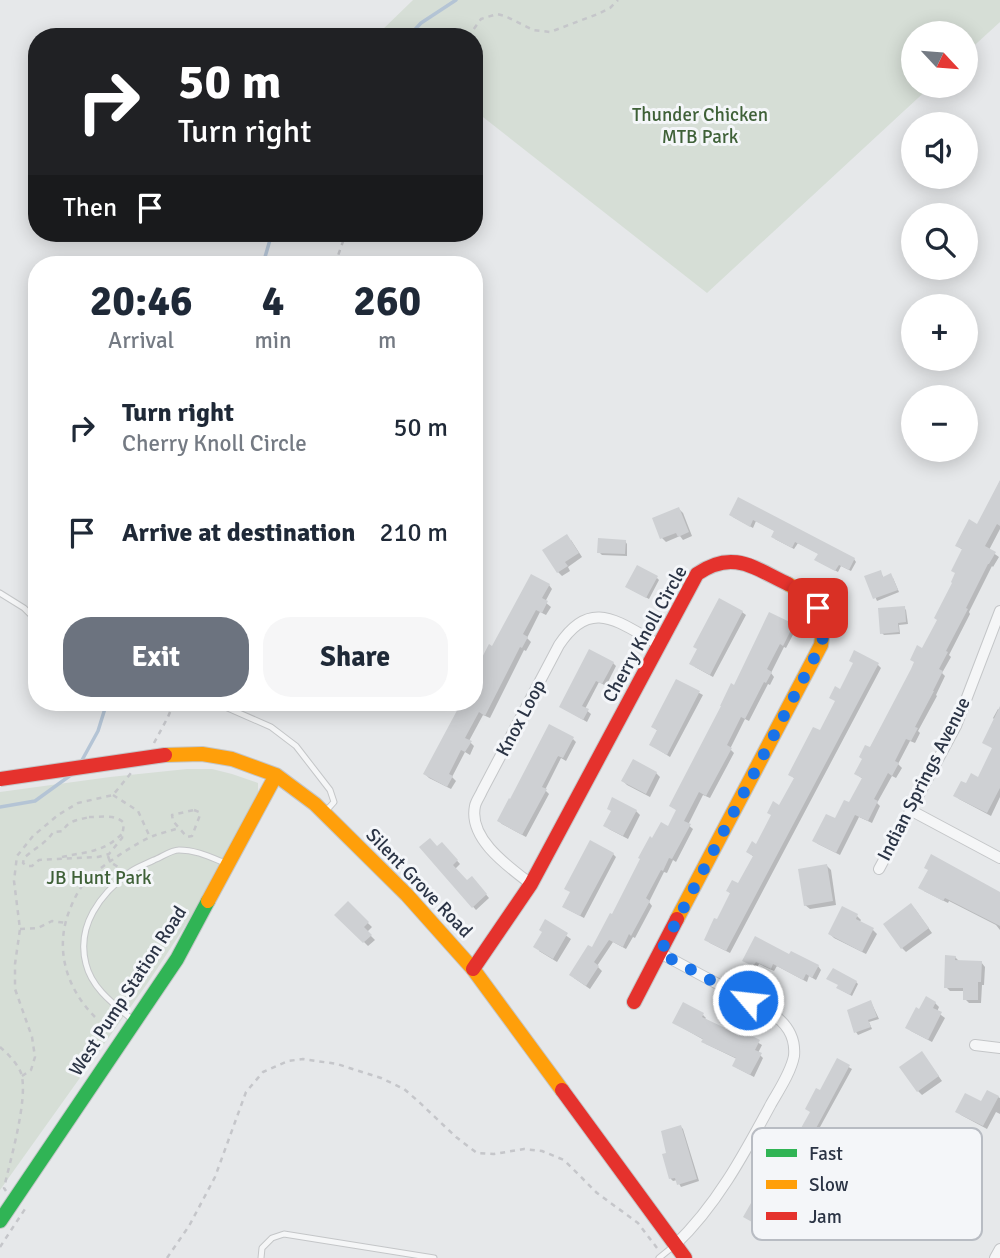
<!DOCTYPE html>
<html lang="en">
<head>
<meta charset="utf-8">
<style>
  body { margin:0; font-family:Signika,sans-serif; background:#f6f6f7; color:#1f2937; height:100vh; display:flex; flex-direction:column; font-size:26px; white-space:nowrap }
  * { box-sizing:border-box; margin:0 }
  p { font-size:23px; color:#747a83 }
  .icon { flex:none; width:38px; height:38px; fill:none; stroke:currentColor; stroke-width:2; stroke-linecap:round; stroke-linejoin:round }
  .map { position:relative; flex:1; overflow:hidden }
  .details { position:absolute; left:28px; top:256px; width:455px; height:455px; display:flex; flex-direction:column; background:#fff; border-radius:28px; box-shadow:0 4px 18px #0003 }
  .details>* { flex:none }
  .guide { position:absolute; left:28px; top:28px; width:455px; height:214px; border-radius:28px; box-shadow:0 4px 18px #0003; background:#202124; color:#fff; overflow:hidden }
  .needle { width:46px; rotate:116deg }
  .fabs { position:absolute; left:901px; top:21px; display:grid; gap:14px }
  .fabs a { display:grid; place-items:center; width:77px; height:77px; border-radius:50%; background:#fff; box-shadow:0 4px 18px #0003; font-size:35px }
  .pin { position:absolute; display:grid; place-items:center; width:60px; height:60px; color:#fff; margin:-30px; border-radius:14px; box-shadow:0 4px 10px #0006 }
  .me { position:absolute; width:77px; margin:-38px; rotate:298deg; stroke-linejoin:round; filter:drop-shadow(0 0 5px #0008) }
  .turn { display:flex; align-items:center; gap:24px; height:147px; padding:0 35px; font-size:32px }
  .turn .icon { width:91px; height:91px; stroke-width:2.5 }
  .turn b { display:block; font-size:49px; line-height:60px }
  .then { display:flex; align-items:center; height:66px; padding:0 35px; background:#0003; gap:14px; font-size:26px }
  .eta { display:flex; justify-content:space-evenly; align-items:center; height:119px; text-align:center }
  .eta b { font-size:42px; font-weight:700; line-height:49px }
  .primary-button { display:flex; gap:14px; margin-top:auto; padding:14px 35px }
  .primary-button a { flex:1; height:80px; border-radius:28px; background:#6c737f; color:#fff; font-size:28px; font-weight:700; line-height:80px; text-align:center }
  .primary-button a+a { background:#f6f6f7; color:#1f2937 }
  ul { padding:0; list-style:none }
  li { display:flex; align-items:center; gap:21px; height:105px; padding:0 35px }
  li div { flex:1 }
  li b { display:block; font-size:26px }
  li em { font-style:normal }
  .map>svg:first-child { display:block }
  .green { fill:#d6ded6 }
  .shadow { fill:#0003 }
  .lines { fill:none; stroke-linecap:round; stroke-linejoin:round }
  .stream { stroke:#b4c4d5; stroke-width:3.5 }
  .building { fill:#ced0d3 }
  .lane-casing { stroke:#c4c6c8; stroke-width:7 }
  .street-casing { stroke:#c4c6c8; stroke-width:12 }
  .fast-casing { stroke:#c4c6c8; stroke-width:16 }
  .slow-casing { stroke:#c4c6c8; stroke-width:16 }
  .jam-casing { stroke:#c4c6c8; stroke-width:16 }
  .path { stroke:#c5c6ca; stroke-width:2.5; stroke-dasharray:5 5; stroke-linecap:butt }
  .lane { stroke:#f5f6f7; stroke-width:5 }
  .street { stroke:#f5f6f7; stroke-width:10 }
  .fast { stroke:#30b455; stroke-width:14 }
  .slow { stroke:#ff9f0a; stroke-width:14 }
  .jam { stroke:#e5322d; stroke-width:14 }
  .jam-bridge-casing { stroke:#c4c6c8; stroke-width:16; stroke-linecap:butt }
  .jam-bridge { stroke:#e5322d; stroke-width:14 }
  .route { stroke:#1a73e8; stroke-width:12; stroke-dasharray:0 21.6 }
  .labels { text-anchor:middle; dominant-baseline:central; stroke-width:6; stroke-linejoin:round; paint-order:stroke }
  .park-label { font-size:19px; fill:#3f6138; stroke:#f4f6f9 }
  .street-label { font-size:19px; fill:#2b3445; stroke:#f4f6f9 }
  .key { fill:#f4f6f9; stroke:#b8bcc3; stroke-width:2 }
  .key-label { font-size:19px; fill:#2b3445 }
</style>
</head>
<body>
<div class="map">
<svg width="1000" height="1258" viewBox="0 0 1000 1258">
  <rect width="100%" height="100%" fill="#e6e8ea"/>
  <path class="green" d="M 413,0 L 1000,0 L 1000,22 L 966,53 L 966,33 L 914,33 L 914,86 L 931,86 L 707,293 L 474,110 L 474,37 L 382,37 L 378,34 Z
    M 187,769 L 212,769 L 232,774 L 258,783 L 258,801 L 227,862 L 149,981 L 0,1190 L 0,792 L 110,777 Z"/>
  <path class="shadow" d="M 1000,481 L 1000,529 L 989,550 L 999,557 L 993,567 L 992,566 L 969,612 L 970,614 L 949,655 L 951,657 L 942,673 L 945,676 L 936,695 L 937,696 L 918,731 L 920,733 L 915,743 L 910,741 L 898,764 L 902,768 L 896,778 L 892,776 L 877,803 L 880,806 L 872,823 L 859,817 L 840,855 L 818,844 L 814,841 L 850,805 L 863,779 L 856,774 L 939,620 L 954,583 L 963,550 L 957,546 L 978,526 Z
    M 739,499 L 854,559 L 856,562 L 851,571 L 841,566 L 838,572 L 819,562 L 819,554 L 798,543 L 794,549 L 775,539 L 775,531 L 756,521 L 753,528 L 733,517 Z
    M 679,509 L 683,513 L 692,536 L 683,540 L 680,536 L 666,542 L 662,538 Z
    M 571,540 L 582,557 L 568,567 L 570,571 L 562,576 L 558,572 Z
    M 625,541 L 627,544 L 627,556 L 602,555 L 599,552 Z
    M 880,572 L 884,578 L 893,578 L 899,592 L 877,601 L 867,577 Z
    M 657,578 L 659,580 L 649,599 L 630,589 Z
    M 549,585 L 552,589 L 545,602 L 551,607 L 546,615 L 540,612 L 527,638 L 531,642 L 526,651 L 524,650 L 490,718 L 483,715 L 469,741 L 474,746 L 470,755 L 465,752 L 452,777 L 456,781 L 451,789 L 429,778 L 425,774 L 463,702 L 474,702 L 493,648 Z
    M 904,608 L 906,610 L 908,624 L 899,625 L 900,634 L 884,635 L 882,633 Z
    M 742,612 L 746,615 L 713,677 L 695,667 Z
    M 793,626 L 796,629 L 786,648 L 784,647 L 771,673 L 774,677 L 770,685 L 768,684 L 749,721 L 745,719 L 730,749 L 734,753 L 710,798 L 703,795 L 688,825 L 693,829 L 676,862 L 673,860 L 667,873 L 664,872 L 649,902 L 652,906 L 635,938 L 633,937 L 626,949 L 613,942 L 597,966 L 602,971 L 590,989 L 574,978 L 613,916 L 653,840 L 669,828 L 678,811 L 671,806 L 735,687 Z
    M 613,663 L 616,666 L 606,686 L 599,682 L 585,709 L 591,714 L 587,722 L 561,707 Z
    M 877,664 L 881,668 L 730,953 L 710,943 L 706,939 L 717,922 L 731,894 L 728,891 L 739,886 L 754,857 L 748,852 L 757,846 L 795,779 L 790,774 L 820,733 L 841,691 Z
    M 677,681 L 703,695 L 670,757 L 651,745 L 658,731 L 653,727 Z
    M 998,709 L 1000,710 L 1000,797 L 991,816 L 959,799 L 955,795 L 966,786 L 979,779 L 994,749 L 984,742 L 995,720 L 993,718 Z
    M 573,739 L 576,742 L 566,761 L 561,758 L 545,790 L 549,794 L 526,837 L 502,824 L 499,821 Z
    M 656,773 L 660,777 L 650,797 L 627,785 L 623,781 Z
    M 636,811 L 640,815 L 628,839 L 609,829 L 605,825 Z
    M 442,844 L 460,864 L 455,869 L 467,883 L 472,878 L 489,898 L 476,910 L 421,848 L 437,849 Z
    M 613,854 L 616,857 L 584,918 L 567,909 Z
    M 827,866 L 831,870 L 836,905 L 810,909 L 805,905 Z
    M 924,891 L 1000,894 L 1000,930 L 996,925 L 949,901 L 948,903 Z
    M 348,904 L 372,927 L 367,932 L 375,940 L 368,946 L 337,915 Z
    M 915,909 L 932,933 L 906,952 L 902,948 Z
    M 857,916 L 861,920 L 859,923 L 873,930 L 877,934 L 866,954 L 834,938 L 830,934 Z
    M 546,922 L 571,939 L 557,962 L 539,951 Z
    M 790,956 L 818,966 L 821,970 L 816,980 L 809,976 L 807,982 L 777,966 L 774,971 L 759,964 L 757,968 L 744,960 Z
    M 955,957 L 960,962 L 981,962 L 985,967 L 984,985 L 982,985 L 981,1003 L 969,1003 L 965,999 L 965,991 L 950,991 L 946,987 Z
    M 856,982 L 858,984 L 852,996 L 841,990 L 840,986 Z
    M 871,1002 L 879,1019 L 869,1022 L 872,1029 L 858,1035 L 856,1032 Z
    M 935,1003 L 939,1007 L 937,1012 L 945,1018 L 932,1042 L 911,1031 L 907,1027 L 920,1011 Z
    M 703,1015 L 706,1018 L 705,1019 L 727,1031 L 730,1026 L 762,1045 L 758,1053 L 763,1058 L 754,1077 L 737,1068 L 737,1059 L 706,1044 L 704,1040 L 674,1023 Z
    M 925,1057 L 942,1081 L 922,1095 L 918,1091 Z
    M 838,1061 L 852,1069 L 793,1176 L 783,1170 Z
    M 988,1092 L 1000,1098 L 1000,1114 L 996,1112 L 987,1129 L 961,1115 L 957,1111 L 982,1104 Z
    M 681,1127 L 683,1129 L 699,1181 L 681,1187 L 677,1180 L 673,1181 L 671,1179 L 668,1154 Z
    M 777,1197 L 779,1199 L 763,1228 L 748,1219 Z"/>
  <g class="lines">
    <path class="stream" d="M 408,37 L 421,23 L 456,0
      M 263,264 L 272,233
      M 81,762 L 98,731 L 107,702
      M 0,807 L 35,801 L 75,772"/>
  </g>
  <path class="building" d="M 1000,480 L 1000,526 L 997,524 L 985,546 L 996,552 L 989,564 L 988,564 L 966,608 L 968,609 L 946,651 L 948,652 L 939,669 L 943,671 L 933,691 L 934,691 L 915,727 L 918,728 L 911,741 L 906,739 L 895,761 L 899,763 L 892,776 L 888,773 L 874,799 L 878,801 L 868,821 L 855,815 L 836,853 L 812,841 L 826,814 L 835,818 L 844,800 L 849,802 L 862,778 L 854,774 L 862,759 L 859,757 L 865,745 L 870,747 L 911,669 L 914,662 L 910,660 L 917,645 L 922,648 L 937,620 L 934,618 L 952,583 L 951,582 L 955,573 L 951,571 L 962,549 L 955,546 L 969,519 L 977,524 Z
    M 738,497 L 855,558 L 849,570 L 839,565 L 835,571 L 814,560 L 818,554 L 795,542 L 792,548 L 771,537 L 774,531 L 753,520 L 750,527 L 729,515 Z
    M 679,507 L 689,532 L 678,537 L 676,533 L 660,539 L 652,518 Z
    M 567,534 L 579,553 L 565,562 L 568,566 L 557,573 L 542,550 Z
    M 598,538 L 626,540 L 625,554 L 597,553 Z
    M 637,565 L 658,576 L 646,598 L 625,587 Z
    M 881,570 L 883,577 L 891,573 L 898,590 L 873,599 L 864,576 Z
    M 531,574 L 550,584 L 542,598 L 548,601 L 542,613 L 536,610 L 523,634 L 528,637 L 522,648 L 520,647 L 485,716 L 479,712 L 465,738 L 472,741 L 465,752 L 461,750 L 449,774 L 453,776 L 447,787 L 423,774 L 461,703 L 458,702 L 474,702 L 474,673 L 489,644 L 492,646 Z
    M 719,598 L 743,611 L 710,675 L 689,664 L 697,649 L 693,647 Z
    M 905,606 L 906,622 L 898,623 L 899,632 L 880,634 L 878,608 Z
    M 769,612 L 794,624 L 783,646 L 780,644 L 767,669 L 772,672 L 766,683 L 764,682 L 745,719 L 741,717 L 727,745 L 732,748 L 706,796 L 699,792 L 684,821 L 691,824 L 672,859 L 669,858 L 663,871 L 661,870 L 646,898 L 650,901 L 631,936 L 629,934 L 623,947 L 609,940 L 594,962 L 599,966 L 586,986 L 569,975 L 588,945 L 592,947 L 610,913 L 612,914 L 640,859 L 638,858 L 650,836 L 652,838 L 661,822 L 668,826 L 676,810 L 669,806 L 721,706 L 720,706 L 731,683 L 734,685 Z
    M 589,649 L 614,662 L 602,684 L 596,681 L 582,706 L 589,709 L 583,720 L 559,707 Z
    M 854,650 L 879,663 L 726,951 L 704,940 L 714,918 L 717,919 L 730,893 L 726,891 L 732,880 L 738,883 L 753,856 L 746,852 L 752,841 L 756,844 L 771,815 L 767,813 L 773,801 L 779,805 L 794,778 L 788,775 L 813,727 L 820,730 L 835,701 L 829,698 L 835,686 L 840,689 L 853,663 L 849,661 Z
    M 676,679 L 700,691 L 667,755 L 649,745 L 657,730 L 651,727 Z
    M 1000,706 L 1000,788 L 987,813 L 953,796 L 961,781 L 966,783 L 971,773 L 978,777 L 992,748 L 982,743 Z
    M 549,724 L 574,737 L 563,758 L 558,756 L 542,787 L 547,789 L 522,835 L 497,821 L 509,798 L 510,799 Z
    M 633,759 L 657,772 L 646,794 L 621,781 Z
    M 612,797 L 637,810 L 623,836 L 603,826 L 611,811 L 607,809 Z
    M 430,838 L 437,846 L 442,842 L 458,860 L 453,865 L 467,880 L 472,876 L 487,894 L 472,908 L 419,847 Z
    M 590,840 L 614,853 L 580,916 L 562,907 L 570,892 L 564,889 Z
    M 931,854 L 1000,892 L 1000,926 L 945,898 L 943,901 L 918,888 L 928,870 L 924,868 Z
    M 827,864 L 833,901 L 804,906 L 798,869 Z
    M 348,901 L 369,922 L 364,927 L 372,935 L 363,943 L 334,915 Z
    M 911,903 L 929,928 L 901,949 L 883,924 Z
    M 842,906 L 858,914 L 856,919 L 874,928 L 862,952 L 828,934 Z
    M 545,919 L 568,933 L 553,959 L 533,947 L 542,932 L 539,930 Z
    M 755,936 L 789,954 L 791,951 L 819,965 L 812,978 L 806,974 L 803,980 L 773,964 L 771,969 L 756,962 L 753,966 L 742,961 Z
    M 945,955 L 956,956 L 955,960 L 982,961 L 981,982 L 978,982 L 978,1000 L 963,1000 L 963,988 L 944,988 Z
    M 833,968 L 857,981 L 850,995 L 836,988 L 838,985 L 826,979 Z
    M 926,996 L 936,1002 L 933,1008 L 942,1012 L 928,1040 L 905,1028 L 916,1007 L 919,1009 Z
    M 871,1000 L 877,1017 L 868,1020 L 871,1027 L 854,1033 L 847,1010 Z
    M 683,1002 L 704,1013 L 702,1017 L 727,1029 L 729,1024 L 760,1040 L 755,1050 L 762,1053 L 750,1075 L 732,1066 L 736,1058 L 701,1042 L 703,1039 L 672,1023 Z
    M 922,1051 L 939,1076 L 917,1092 L 899,1067 Z
    M 837,1058 L 850,1065 L 791,1175 L 778,1168 L 784,1158 L 779,1155 L 791,1133 L 796,1137 L 810,1112 L 805,1109 L 816,1088 L 820,1090 Z
    M 987,1090 L 999,1096 L 983,1126 L 955,1112 L 965,1093 L 981,1101 Z
    M 681,1125 L 697,1179 L 677,1185 L 675,1178 L 669,1179 L 662,1154 L 666,1153 L 661,1131 Z
    M 766,1189 L 778,1195 L 761,1227 L 743,1217 L 755,1196 L 761,1198 Z"/>
  <g class="lines">
    <defs>
      <path id="lane" d="M 0,593 L 24,608 L 37,621
        M 214,702 L 271,727 L 296,746 L 330,790 L 334,802 L 325,812
        M 134,1021 C 115,1005 92,989 86,964 C 76,926 100,894 130,872 C 137,867 146,864 154,860 C 162,857 171,850 179,850 C 196,850 210,857 225,863
        M 261,1258 L 262,1248 L 272,1238 L 284,1234 L 434,1258
        M 659,1258 L 675,1245"/>
      <path id="street" d="M 912,811 L 1000,858
        M 879,869 L 956,726 L 1000,611
        M 531,884 C 509,867 468,839 475,806 C 476,801 480,796 482,791 L 559,645 C 591,596 619,623 658,644
        M 660,953 L 770,1012 C 785,1022 796,1035 794,1056 C 791,1072 779,1090 771,1104 C 744,1154 717,1205 675,1245
        M 975,1045 L 1000,1048
        M 995,1258 L 1000,1249"/>
      <path id="fast" d="M 0,1221 L 177,959 L 208,901"/>
      <path id="slow" d="M 165,755 L 202,754 L 232,759 L 276,775 L 315,804 L 407,895 L 473,969 L 562,1090
        M 208,901 L 276,775
        M 677,919 L 821,645 C 827,612 817,599 788,584"/>
      <path id="jam" d="M 473,969 L 531,884 L 697,574 C 733,549 754,568 788,584
        M 634,1002 L 677,919
        M 562,1090 L 685,1258"/>
    </defs>
    <use href="#lane" class="lane-casing"/>
    <use href="#street" class="street-casing"/>
    <use href="#fast" class="fast-casing"/>
    <use href="#slow" class="slow-casing"/>
    <use href="#jam" class="jam-casing"/>
    <path class="path" d="M 468,37 L 481,19 L 497,14 L 505,16 L 533,30 L 550,32 L 598,14 L 610,8 L 618,0
      M 335,264 L 346,233
      M 154,743 L 168,717 L 174,702
      M 113,795 L 138,811 L 149,835
      M 194,810 L 199,812 L 200,815 L 192,836 L 187,837 L 173,821 L 172,815 Z
      M 89,817 C 101,817 116,814 124,823 L 122,838 L 109,854 L 98,857 L 39,860 L 32,866 L 27,866 L 23,863 L 24,858 C 32,850 48,842 53,832 L 63,831 C 68,820 79,820 89,817 Z
      M 108,856 L 110,862 L 120,868
      M 62,857 C 88,851 103,853 123,833
      M 20,929 L 38,928 L 52,921 L 66,923
      M 95,1017 C 66,988 54,948 70,909 C 74,899 79,889 86,881 C 98,868 137,842 153,836 C 161,833 170,831 179,828
      M 0,1047 C 8,1054 17,1063 21,1073 C 29,1097 10,1161 4,1188 L 6,1191
      M 22,1076 L 31,1070 L 35,1057 L 32,1037 L 15,989 L 15,964 L 20,929 L 14,881 L 17,856 L 33,836 L 58,815 L 78,803 L 113,795 L 131,773
      M 0,1247 L 25,1209
      M 167,1258 L 189,1226 L 215,1177 L 246,1092 L 263,1072 L 288,1061 L 303,1059 L 337,1064 L 381,1078 L 404,1089 L 418,1101 L 456,1137 L 477,1153 L 494,1154 L 524,1149 L 542,1151 L 564,1160 L 597,1193 L 638,1223 L 657,1248"/>
    <use href="#lane" class="lane"/>
    <use href="#street" class="street"/>
    <use href="#fast" class="fast"/>
    <use href="#slow" class="slow"/>
    <use href="#jam" class="jam"/>
    <defs>
      <path id="jam-bridge" d="M 0,779 L 165,755"/>
    </defs>
    <use href="#jam-bridge" class="jam-bridge-casing"/>
    <use href="#jam-bridge" class="jam-bridge"/>
  </g>
  <g class="lines">
    <path class="route" d="M 748,1000 L 660,953 L 821,645 C 825,632 824,622 818,608"/>
  </g>
  <g class="labels">
    <g class="park-label">
      <text x="700" y="115">Thunder Chicken<tspan x="700" dy="22">MTB Park</tspan></text>
      <text x="99" y="878">JB Hunt Park</text>
    </g>
    <g class="street-label">
      <text transform="translate(645 634) rotate(-61)">Cherry Knoll Circle</text>
      <text transform="translate(521 718) rotate(-62)">Knox Loop</text>
      <text transform="translate(924 779) rotate(-63)">Indian Springs Avenue</text>
      <text transform="translate(419 883) rotate(46)">Silent Grove Road</text>
      <text transform="translate(128 991) rotate(-57)">West Pump Station Road</text>
    </g>
  </g>
  <rect x="752" y="1128" width="230" height="112" rx="10" class="key"/>
  <rect x="766" y="1149" width="31" height="8" fill="#30b455"/>
  <rect x="766" y="1180" width="31" height="9" fill="#ff9f0a"/>
  <rect x="766" y="1212" width="31" height="8" fill="#e5322d"/>
  <g class="key-label">
    <text x="809" y="1160">Fast</text>
    <text x="809" y="1191">Slow</text>
    <text x="809" y="1223">Jam</text>
  </g>
</svg>
<div class="fabs">
<a><svg class="needle" viewBox="-14 -14 28 28"><path d="M0-13l5 13h-10z" fill="#e53935"/><path d="M0 13l5-13h-10z" fill="#747a83"/></svg></a>
<a><svg class="icon" aria-label="sound" viewBox="0 0 24 24"><path d="M4 9h4l5-4v14l-5-4H4zM17 9q2 3 0 6"/></svg></a>
<a><svg class="icon" aria-label="search" viewBox="0 0 24 24"><circle cx="10" cy="10" r="6"/><path d="M15 15l6 6"/></svg></a>
<a>+</a>
<a>−</a>
</div>
<div class="pin" style="left:818px;top:608px;background:#d93025"><svg class="icon" aria-label="arrive" viewBox="0 0 24 24"><path d="M6 21V4h12l-3 4 3 4H6"/></svg></div>
<svg class="me" style="left:748px;top:1000px" viewBox="-20 -20 40 40"><circle r="17" fill="#1a73e8" stroke="#fff" stroke-width="3"/><path d="M0-11L8 9 0 5-8 9z" fill="#fff"/></svg>
<div class="guide">
<div class="turn"><svg class="icon" aria-label="right" viewBox="0 0 24 24"><path d="M7 20v-9h11M14 6l5 5-5 5"/></svg><div><b>50 m</b>Turn right</div></div>
<div class="then">Then<svg class="icon" aria-label="arrive" viewBox="0 0 24 24"><path d="M6 21V4h12l-3 4 3 4H6"/></svg></div>
</div>
<section class="details">
<div class="eta">
<div><b>20:46</b><p>Arrival</p></div>
<div><b>4</b><p>min</p></div>
<div><b>260</b><p>m</p></div>
</div>
<ul>
<li><svg class="icon" aria-label="right" viewBox="0 0 24 24"><path d="M7 20v-9h11M14 6l5 5-5 5"/></svg><div><b>Turn right</b><p>Cherry Knoll Circle</p></div><em>50 m</em></li>
<li><svg class="icon" aria-label="arrive" viewBox="0 0 24 24"><path d="M6 21V4h12l-3 4 3 4H6"/></svg><div><b>Arrive at destination</b></div><em>210 m</em></li>
</ul>
<div class="primary-button"><a>Exit</a><a>Share</a></div>
</section>
</div>
</body>
</html>
